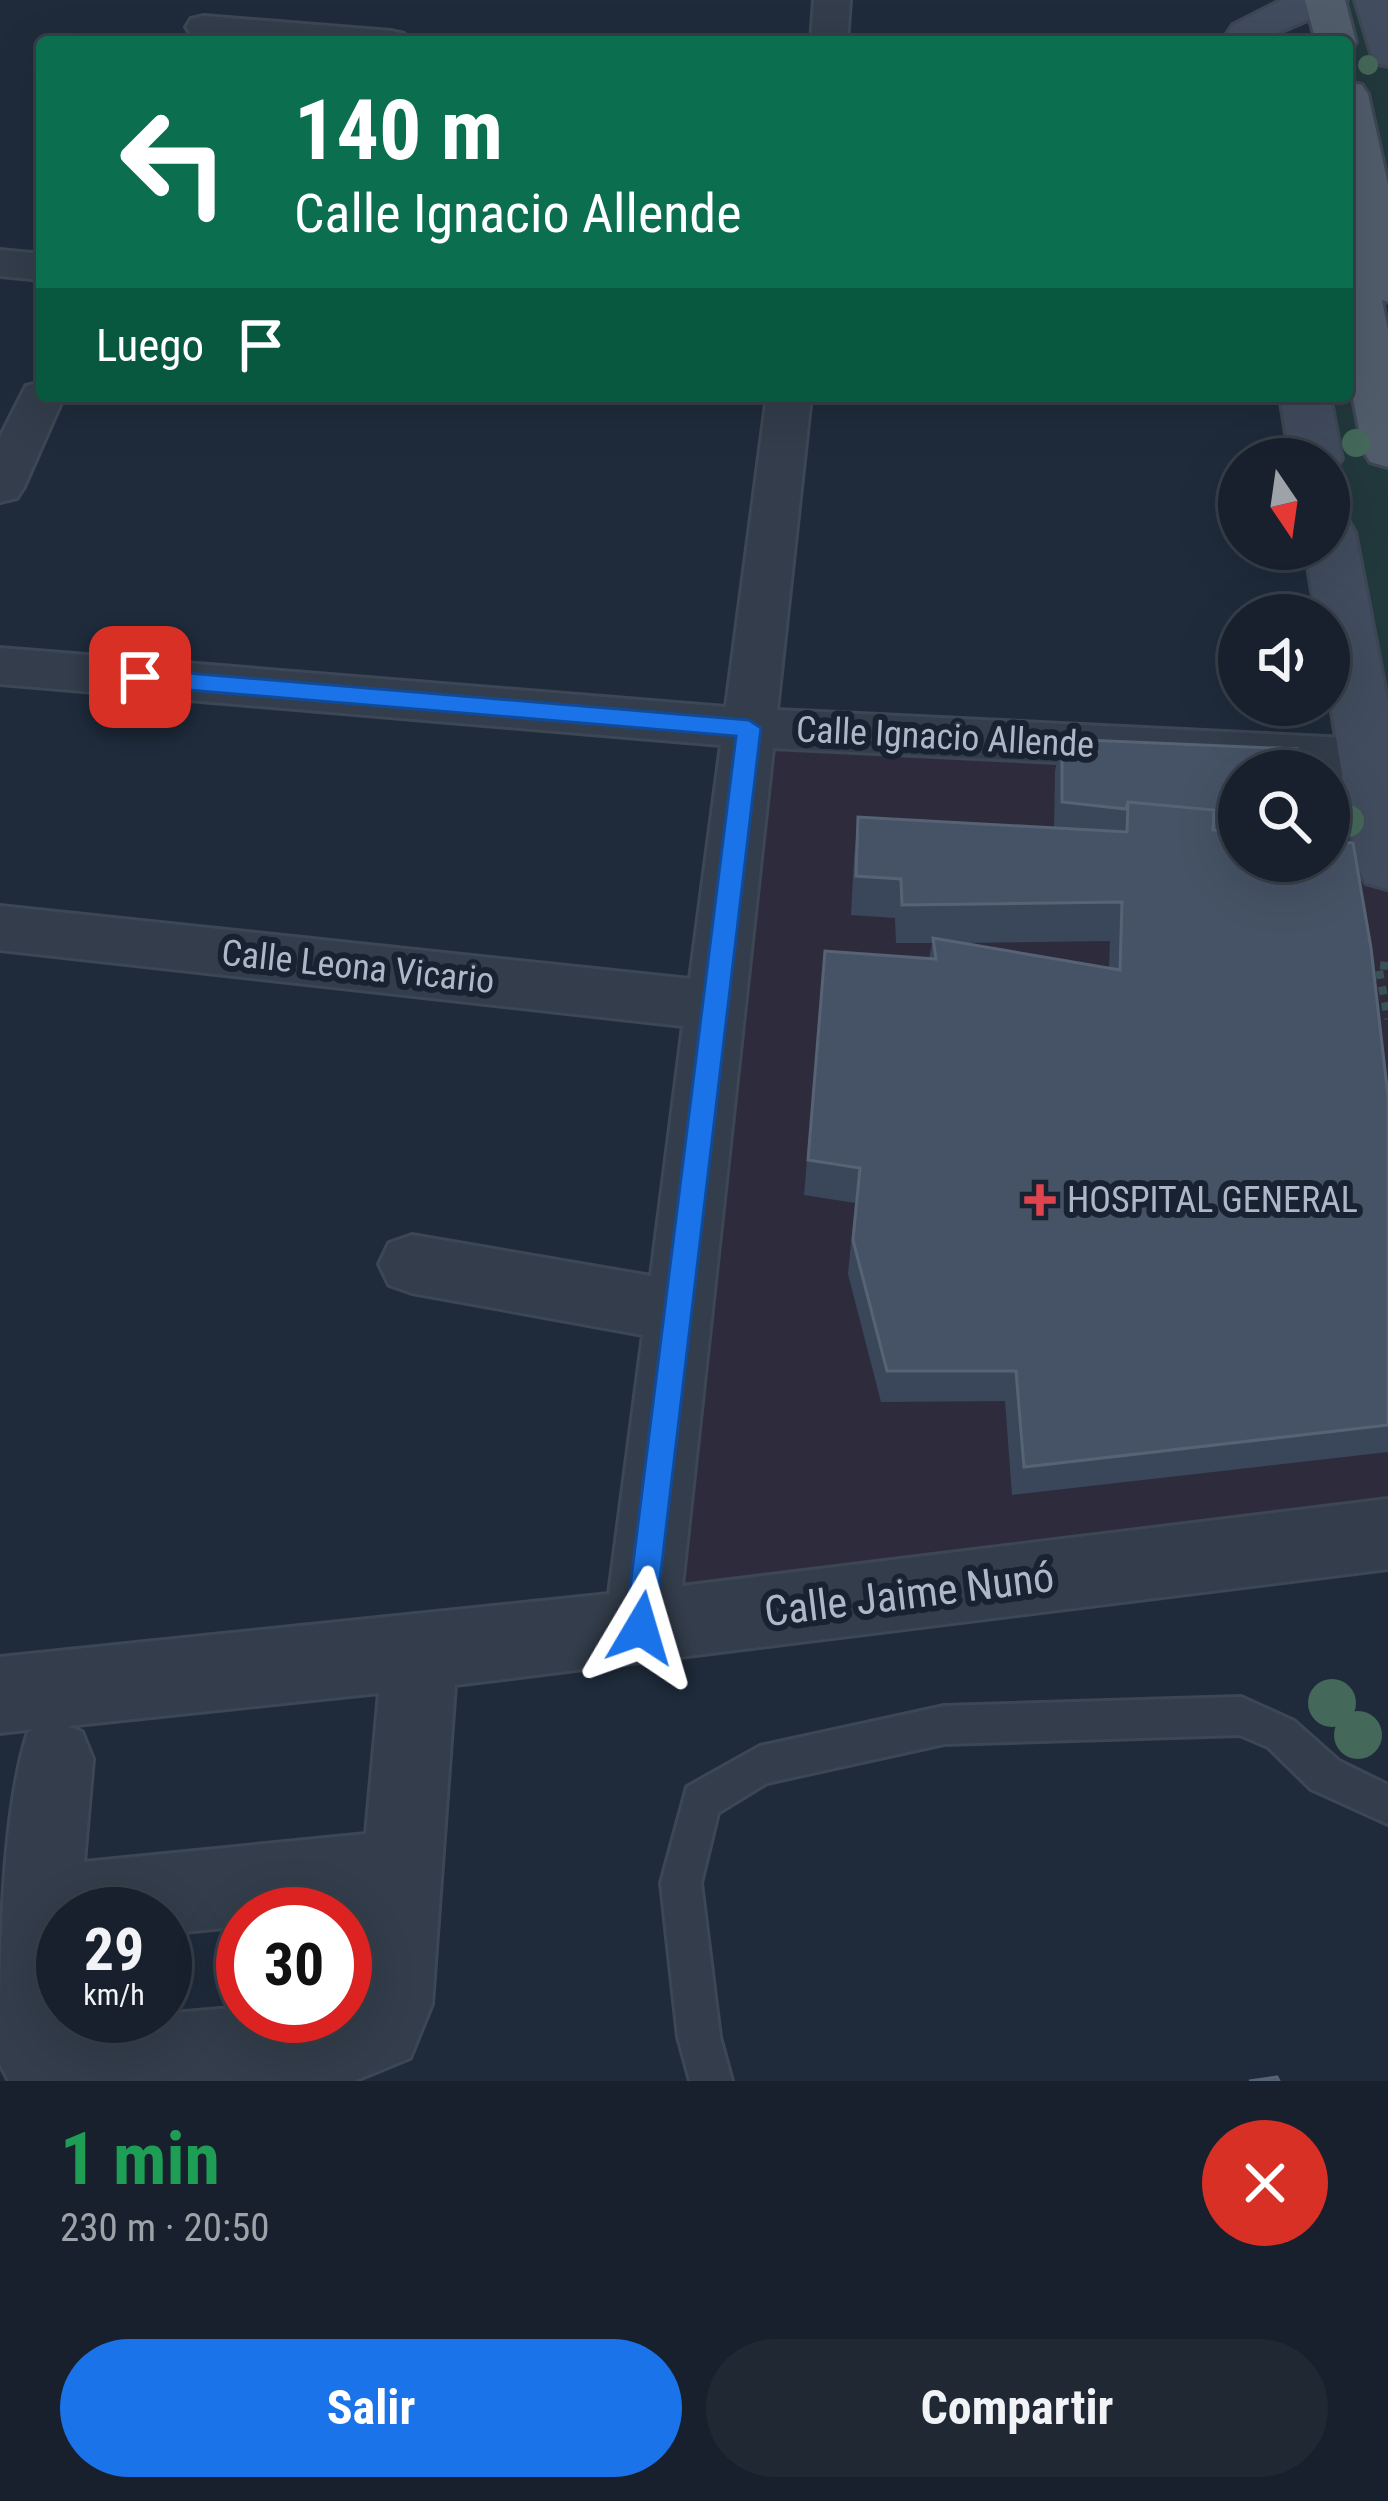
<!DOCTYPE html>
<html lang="es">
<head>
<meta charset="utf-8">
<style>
  body { margin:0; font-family:"Roboto Condensed",sans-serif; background:#202834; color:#f1f3f6; height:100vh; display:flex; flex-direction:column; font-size:45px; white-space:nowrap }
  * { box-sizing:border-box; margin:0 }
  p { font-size:39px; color:#9ea3a9 }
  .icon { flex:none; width:66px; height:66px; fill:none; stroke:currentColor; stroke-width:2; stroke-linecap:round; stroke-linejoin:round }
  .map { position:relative; height:2081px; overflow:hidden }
  .details { display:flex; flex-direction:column; background:#17202c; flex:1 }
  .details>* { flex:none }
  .banner { position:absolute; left:36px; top:36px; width:1317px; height:366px; border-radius:12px; box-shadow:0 12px 48px #0002,0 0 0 3px #363e48; background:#0b6e4f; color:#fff; overflow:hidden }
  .needle { width:78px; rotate:167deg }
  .buttons { position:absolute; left:1218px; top:438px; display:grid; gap:24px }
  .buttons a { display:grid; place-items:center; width:132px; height:132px; border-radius:50%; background:#17202c; box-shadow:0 12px 48px #0002,0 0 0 3px #363e48; font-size:60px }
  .speed { position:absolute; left:36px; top:1887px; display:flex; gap:24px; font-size:60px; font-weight:700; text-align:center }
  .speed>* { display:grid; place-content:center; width:156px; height:156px; border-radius:50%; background:#17202c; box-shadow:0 12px 48px #0002,0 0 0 3px #363e48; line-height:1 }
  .speed small { font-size:30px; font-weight:400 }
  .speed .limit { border:18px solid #d22; background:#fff; color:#111 }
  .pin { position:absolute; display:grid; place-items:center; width:102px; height:102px; color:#fff; margin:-51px; border-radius:24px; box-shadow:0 6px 18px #0006 }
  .me { position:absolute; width:132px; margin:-66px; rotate:7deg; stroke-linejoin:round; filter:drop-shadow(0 0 9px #0008) }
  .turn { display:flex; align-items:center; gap:42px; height:252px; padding:0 60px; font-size:54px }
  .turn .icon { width:156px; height:156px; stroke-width:2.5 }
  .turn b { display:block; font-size:84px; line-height:102px }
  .then { display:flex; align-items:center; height:114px; padding:0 60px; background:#0003; gap:24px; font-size:45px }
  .round { display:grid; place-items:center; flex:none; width:126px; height:126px; border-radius:63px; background:#202834 }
  .headline { display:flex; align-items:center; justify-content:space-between; height:204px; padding:0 60px }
  h1 { font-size:72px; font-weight:700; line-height:90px; color:#1e9e55 }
  .button { display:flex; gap:24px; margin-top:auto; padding:24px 60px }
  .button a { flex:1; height:138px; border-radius:72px; background:#1a73e8; color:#fff; font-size:48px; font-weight:700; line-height:138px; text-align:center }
  .button a+a { background:#202834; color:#f1f3f6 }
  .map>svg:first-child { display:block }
  .medical { fill:#2e2c3c; fill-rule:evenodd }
  .green { fill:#21383c }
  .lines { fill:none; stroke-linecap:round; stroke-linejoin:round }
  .lane-casing { stroke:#3d4654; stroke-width:6 }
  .street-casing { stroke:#3d4654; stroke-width:6 }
  .secondary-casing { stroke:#3d4654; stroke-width:6 }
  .primary-casing { stroke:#3d4654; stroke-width:6 }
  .path { stroke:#3a5254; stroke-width:8; stroke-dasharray:8 8; stroke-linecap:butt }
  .lane { fill:#333d4b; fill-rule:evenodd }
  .street { fill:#333d4b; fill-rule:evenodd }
  .secondary { fill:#414c5e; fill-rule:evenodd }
  .primary { fill:#515c6b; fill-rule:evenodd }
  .tree { fill:#446859 }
  .wall { fill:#3a475a; fill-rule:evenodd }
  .building { fill:#465366; stroke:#566375; stroke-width:3 }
  .route { fill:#1a73e8; stroke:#114b97; stroke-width:3 }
  .health-dot { fill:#e0444e; stroke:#192230; stroke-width:4.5 }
  .labels { text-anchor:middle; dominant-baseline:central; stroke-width:12; stroke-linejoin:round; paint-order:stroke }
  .street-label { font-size:36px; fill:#aeb7c7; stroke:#192230 }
  .poi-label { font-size:36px; fill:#aeb7c7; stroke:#192230; text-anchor:start }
  .near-street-label { font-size:42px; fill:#aeb7c7; stroke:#192230 }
</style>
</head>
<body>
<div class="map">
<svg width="1388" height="2081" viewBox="0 0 1388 2081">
  <rect width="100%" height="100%" fill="#1f2b3b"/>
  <path class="medical" d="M 749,728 L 1369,757 L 1388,866 L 1388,1534 L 642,1628 ZM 1239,771 L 1329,771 L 1329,861 L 1239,861 Z"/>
  <path class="green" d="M 1325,0 L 1388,0 L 1388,288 L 1347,94 L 1347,42 Z
    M 1347,243 L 1388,451 L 1388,866 L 1329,532 L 1329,459 L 1305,396 L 1347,396 Z"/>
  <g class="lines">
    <defs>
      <path id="lane" d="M 1241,1697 L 1294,1721 L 1339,1761 L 1388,1785 L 1388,1824 L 1311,1789 L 1268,1747 L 1240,1735 L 944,1744 L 767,1783 L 718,1813 L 701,1883 L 720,2037 L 732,2081 L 690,2081 L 678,2037 L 661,1883 L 687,1787 L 760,1746 L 944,1706 Z"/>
      <path id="street" d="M 814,0 L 850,0 L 847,42 L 811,42 Z
        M 204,16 L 391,31 L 404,34 L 409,42 L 255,42 L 191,35 L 186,27 L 191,19 Z
        M 0,250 L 42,254 L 42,280 L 0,276 Z
        M 42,382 L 42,396 L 64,396 L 24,487 L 17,498 L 0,502 L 0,437 L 26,386 Z
        M 767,396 L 811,396 L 777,710 L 1388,740 L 1388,778 L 1329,776 L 1329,771 L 1239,771 L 773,748 L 682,1586 L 1388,1499 L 1388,1569 L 455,1685 L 432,2004 L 410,2058 L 354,2081 L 9,2081 L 0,2064 C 0,1968 0,1820 28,1732 L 35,1729 L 0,1733 L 0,1657 L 609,1594 L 643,1335 L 412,1293 L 389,1285 L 379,1264 L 389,1243 L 412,1235 L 651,1276 L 683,1026 L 0,950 L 0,906 L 690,979 L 721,745 L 0,684 L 0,648 L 726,707 ZM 379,1693 L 366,1834 L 84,1862 L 93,1759 L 82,1732 L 67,1726 ZM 63,1914 L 165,1914 L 165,1934 L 243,1926 L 243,1914 L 358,1914 L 345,2016 L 243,2016 L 243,2007 L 69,2022 L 69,2016 L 63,2016 Z"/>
      <path id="secondary" d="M 1282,0 L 1347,0 L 1341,8 C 1300,18 1275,42 1232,42 L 1227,34 L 1233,25 Z
        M 1355,0 L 1388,0 L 1388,66 L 1374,63 Z
        M 1280,396 L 1330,396 L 1342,459 L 1334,470 L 1329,472 L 1329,459 L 1290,459 Z
        M 1329,515 L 1348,520 L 1355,532 L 1388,704 L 1388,889 L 1366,883 L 1357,866 L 1329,694 L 1329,615 L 1316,615 L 1305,549 L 1329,549 Z"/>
      <path id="primary" d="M 1305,0 L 1345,0 L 1356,42 L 1350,51 L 1347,42 L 1316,42 Z
        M 1347,82 L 1362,85 L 1368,94 L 1388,184 L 1388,302 L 1382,300 L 1388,330 L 1388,467 L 1370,462 L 1363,451 L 1347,366 L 1347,229 L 1353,231 L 1347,199 Z"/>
    </defs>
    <use href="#lane" class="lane-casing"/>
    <use href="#street" class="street-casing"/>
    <use href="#secondary" class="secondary-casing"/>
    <use href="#primary" class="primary-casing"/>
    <path class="path" d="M 1388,966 L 1378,965 L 1388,1019"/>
    <use href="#lane" class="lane"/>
    <use href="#street" class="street"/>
    <use href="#secondary" class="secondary"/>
    <use href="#primary" class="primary"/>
  </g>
  <g class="tree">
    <circle cx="1368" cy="65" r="10"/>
    <circle cx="1356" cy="443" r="14"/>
    <circle cx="1348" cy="821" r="16"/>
    <circle cx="1332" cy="1703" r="24"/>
    <circle cx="1358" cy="1735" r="24"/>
  </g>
  <path class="wall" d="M 1062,739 L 1239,771 L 1388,1096 L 1388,1452 L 1012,1495 L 1005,1401 L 881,1402 L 848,1274 L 855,1203 L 804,1195 L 825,951 L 929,959 L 932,943 L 896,943 L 895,918 L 851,915 L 854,857 L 858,817 L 1054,828 L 1055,771 ZM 1110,941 L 1109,968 L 959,943 Z"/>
  <path class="building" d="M 1062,739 L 1297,749 L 1298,771 L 1239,771 L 1239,833 L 1213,830 L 1214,810 L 1128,802 L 1126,809 L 1062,802 Z
    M 1128,802 L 1214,810 L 1213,830 L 1239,833 L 1239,861 L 1329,861 L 1329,840 L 1353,843 L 1371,948 L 1388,1096 L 1388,1425 L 1024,1467 L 1016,1371 L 887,1371 L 853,1240 L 860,1168 L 808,1160 L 825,951 L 936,959 L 933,938 L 1120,970 L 1122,902 L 902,905 L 901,879 L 856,876 L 858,817 L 1127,832 Z
    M 1277,2077 L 1279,2081 L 1249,2081 Z"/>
  <path class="route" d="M 140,669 L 749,720 L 761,728 L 653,1639 L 641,1644 L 630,1639 L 625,1628 L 736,736 L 140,686 L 129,677 Z"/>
  <path class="health-dot" d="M1034 1182h12v12h12v12h-12v12h-12v-12h-12v-12h12z"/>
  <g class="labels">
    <g class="street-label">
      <text transform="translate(945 737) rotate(3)">Calle Ignacio Allende</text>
      <text transform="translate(358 967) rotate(6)">Calle Leona Vicario</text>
    </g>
    <g class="poi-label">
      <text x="1067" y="1200">HOSPITAL GENERAL</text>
    </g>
    <g class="near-street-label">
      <text transform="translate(909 1594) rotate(-7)">Calle Jaime Nunó</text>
    </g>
  </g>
</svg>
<div class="buttons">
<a><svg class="needle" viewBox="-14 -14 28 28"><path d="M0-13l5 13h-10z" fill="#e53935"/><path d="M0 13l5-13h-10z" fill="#9ea3a9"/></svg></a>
<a><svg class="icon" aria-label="sound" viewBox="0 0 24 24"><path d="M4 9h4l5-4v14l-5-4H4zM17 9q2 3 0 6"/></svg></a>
<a><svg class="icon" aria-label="search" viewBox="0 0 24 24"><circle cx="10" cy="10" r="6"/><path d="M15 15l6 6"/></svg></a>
</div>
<div class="speed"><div>29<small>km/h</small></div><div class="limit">30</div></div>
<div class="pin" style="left:140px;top:677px;background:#d93025"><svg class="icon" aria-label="arrive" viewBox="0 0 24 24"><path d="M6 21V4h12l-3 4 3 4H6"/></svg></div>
<svg class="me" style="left:641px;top:1628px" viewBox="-20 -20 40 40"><path d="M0-17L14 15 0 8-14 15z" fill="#1a73e8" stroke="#fff" stroke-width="4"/></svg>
<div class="banner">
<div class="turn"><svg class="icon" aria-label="left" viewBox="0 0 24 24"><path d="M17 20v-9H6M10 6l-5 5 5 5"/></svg><div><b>140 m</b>Calle Ignacio Allende</div></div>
<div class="then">Luego<svg class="icon" aria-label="arrive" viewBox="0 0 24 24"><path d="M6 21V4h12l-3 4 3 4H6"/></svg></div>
</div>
</div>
<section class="details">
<div class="headline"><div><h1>1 min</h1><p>230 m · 20:50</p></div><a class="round" style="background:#d93025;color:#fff"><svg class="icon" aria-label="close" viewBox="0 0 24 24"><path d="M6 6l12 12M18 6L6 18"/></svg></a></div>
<div class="button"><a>Salir</a><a>Compartir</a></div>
</section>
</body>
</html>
